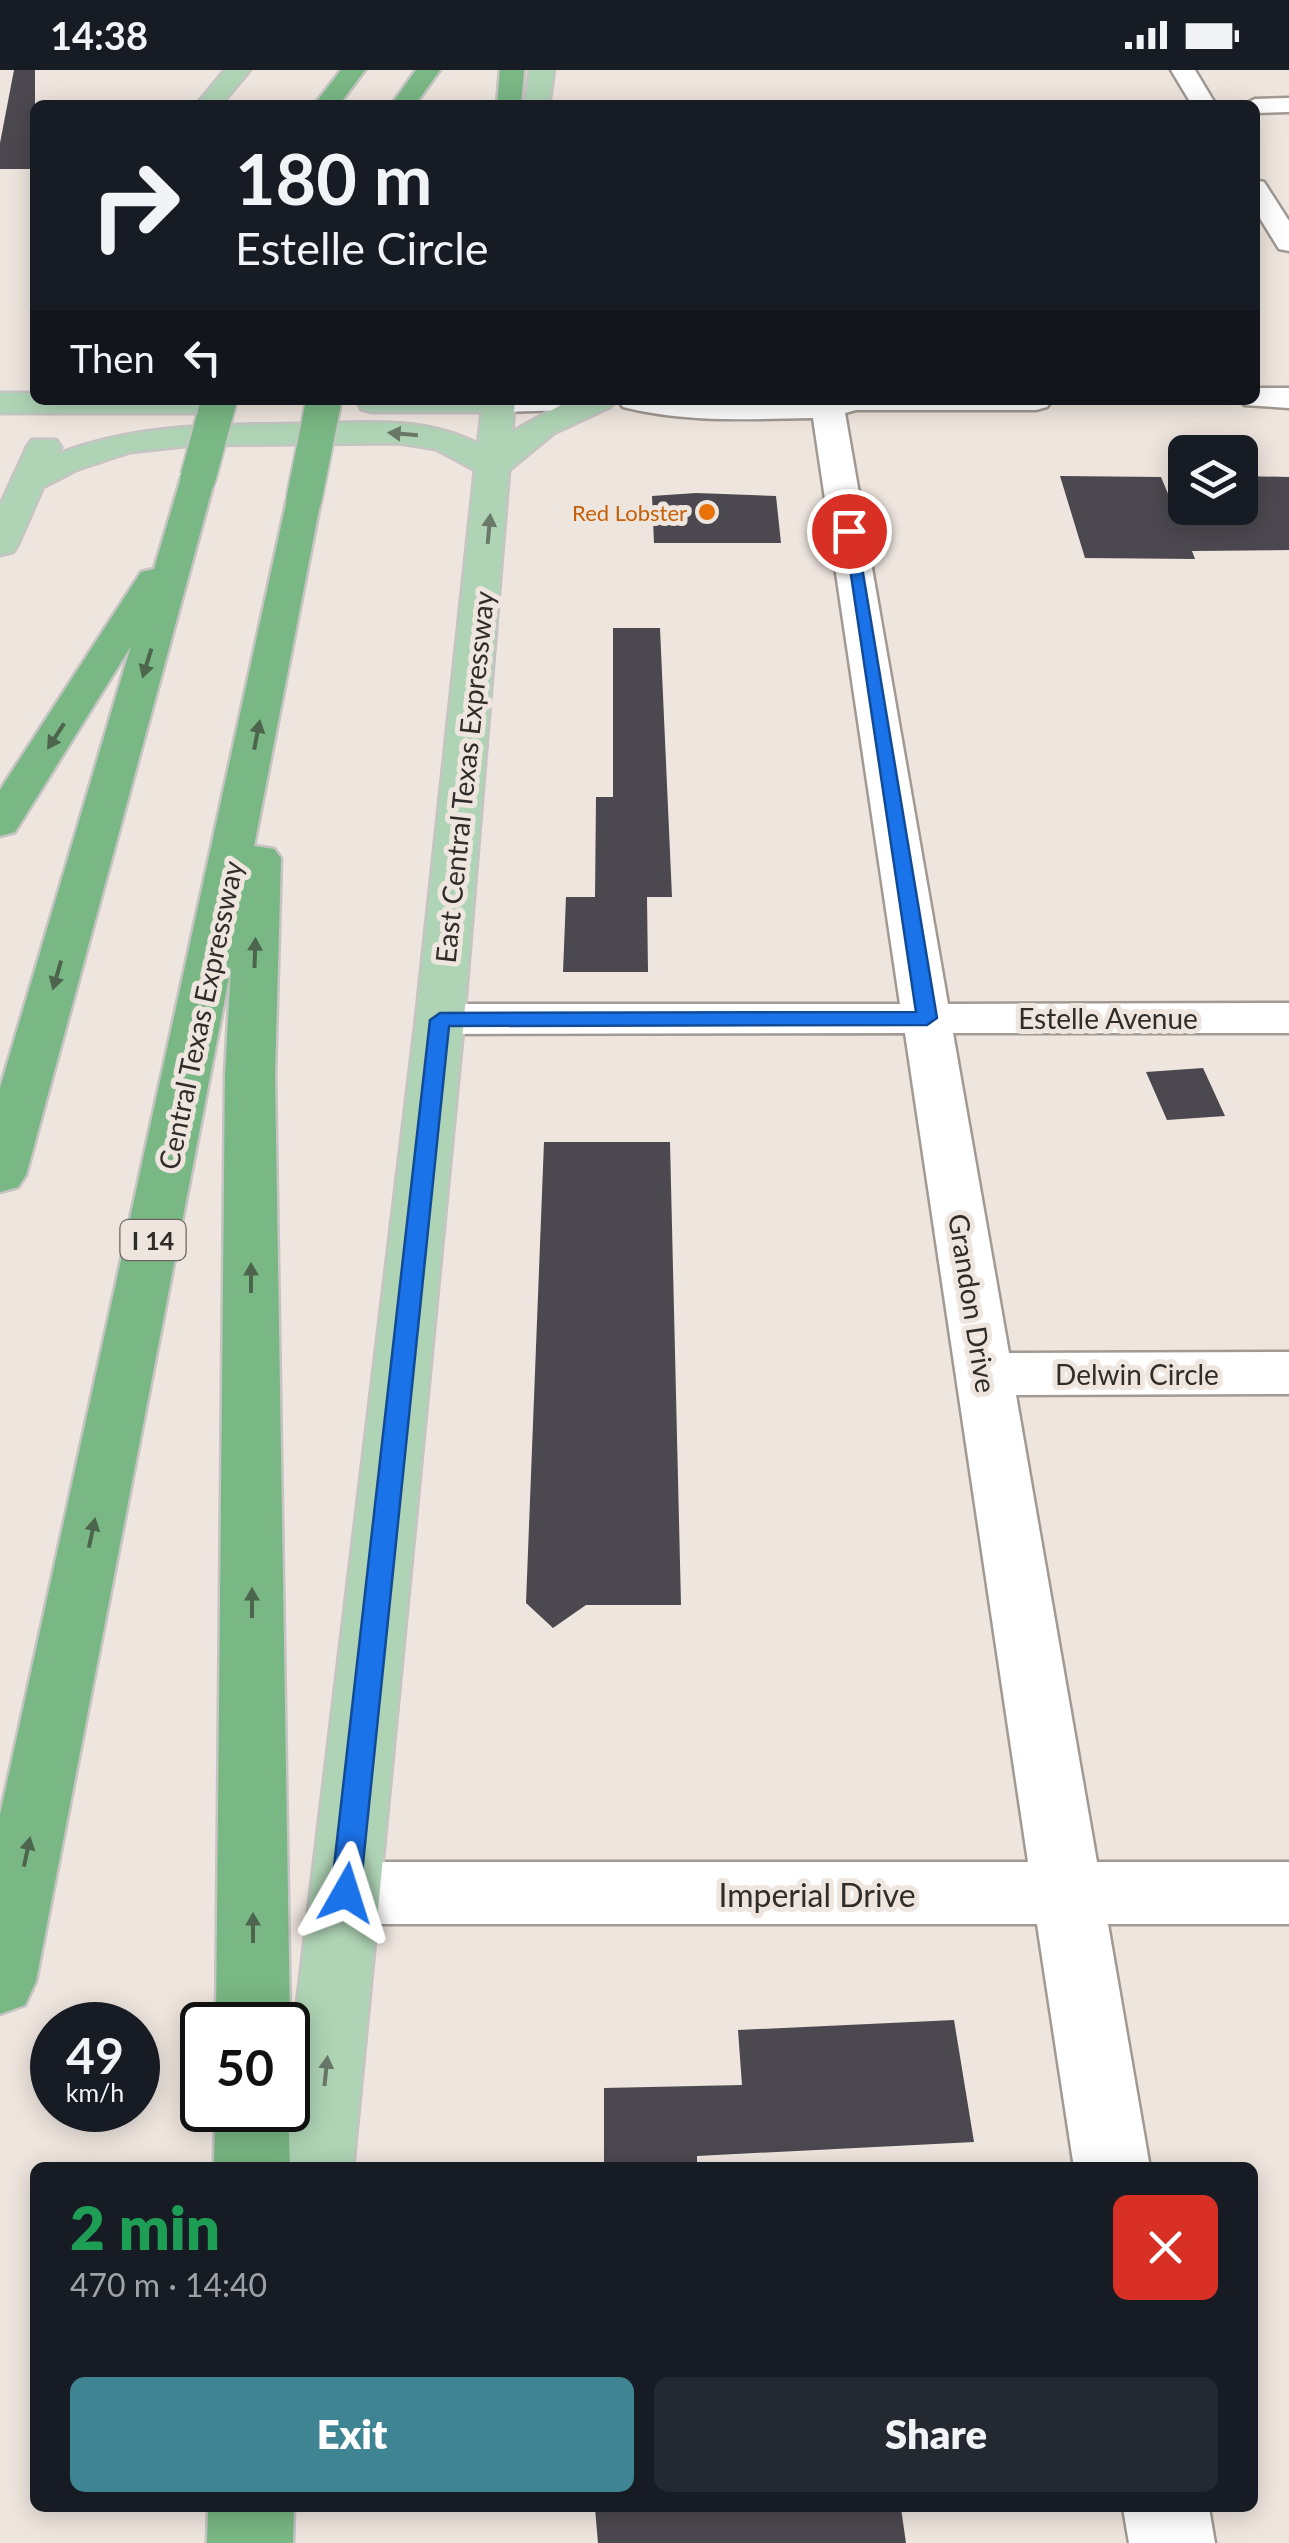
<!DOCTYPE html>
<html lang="en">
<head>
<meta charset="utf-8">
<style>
  body { margin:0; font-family:Lato,sans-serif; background:#242831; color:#f1f3f6; height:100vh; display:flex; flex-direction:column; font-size:38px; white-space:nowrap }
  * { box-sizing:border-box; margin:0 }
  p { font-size:32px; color:#9ea1a6 }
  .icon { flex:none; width:55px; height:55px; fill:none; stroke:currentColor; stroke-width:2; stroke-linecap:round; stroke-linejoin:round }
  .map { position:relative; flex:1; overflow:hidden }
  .drawer { position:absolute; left:30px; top:2092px; width:1228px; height:350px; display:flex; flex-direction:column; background:#171b24; border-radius:15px; box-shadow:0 5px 25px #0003 }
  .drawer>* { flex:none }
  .guide { position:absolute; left:30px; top:30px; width:1230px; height:305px; border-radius:15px; box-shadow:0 5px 25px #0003; background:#171b24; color:#f1f3f6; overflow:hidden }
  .fabs { position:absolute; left:1168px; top:365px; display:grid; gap:20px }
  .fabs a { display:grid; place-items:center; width:90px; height:90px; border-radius:15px; background:#171b24; box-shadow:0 5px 25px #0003; font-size:50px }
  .speed { position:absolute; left:30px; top:1932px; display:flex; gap:20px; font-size:50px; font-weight:700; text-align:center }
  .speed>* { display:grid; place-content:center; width:130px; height:130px; border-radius:50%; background:#171b24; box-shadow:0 5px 25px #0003; line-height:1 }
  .speed small { font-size:25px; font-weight:400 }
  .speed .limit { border:5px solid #111; border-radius:15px; background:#fff; color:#111 }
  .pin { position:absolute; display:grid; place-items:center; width:85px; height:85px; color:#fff; margin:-42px; border:5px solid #fff; border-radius:50%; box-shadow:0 2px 10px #0007 }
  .me { position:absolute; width:110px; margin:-55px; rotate:6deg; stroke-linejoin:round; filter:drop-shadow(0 0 8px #0008) }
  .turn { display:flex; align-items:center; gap:35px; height:210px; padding:0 40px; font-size:45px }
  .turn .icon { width:130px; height:130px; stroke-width:2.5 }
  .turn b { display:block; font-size:70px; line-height:85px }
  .then { display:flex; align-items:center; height:95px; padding:0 40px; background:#0003; gap:20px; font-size:38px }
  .round { display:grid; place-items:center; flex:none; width:105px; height:105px; border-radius:15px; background:#242831 }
  .headline { display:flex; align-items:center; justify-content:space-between; height:170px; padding:0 40px }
  h1 { font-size:60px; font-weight:800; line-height:75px; color:#1e9e55 }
  .action { display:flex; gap:20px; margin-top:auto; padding:20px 40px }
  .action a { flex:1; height:115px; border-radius:15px; background:#3f8492; color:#fff; font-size:40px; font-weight:800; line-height:115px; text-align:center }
  .action a+a { background:#242831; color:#f1f3f6 }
  .status { display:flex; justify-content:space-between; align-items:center; height:70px; padding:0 50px; background:#171b24; direction:ltr }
  .status svg { height:28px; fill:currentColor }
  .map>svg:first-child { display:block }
  .building { fill:#4c484f }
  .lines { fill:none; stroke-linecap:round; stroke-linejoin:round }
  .minor-casing { stroke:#a19992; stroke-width:5 }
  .major-casing { stroke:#c5c4c3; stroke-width:5 }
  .highway-casing { stroke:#c5c4c3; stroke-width:5 }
  .minor { fill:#fff; fill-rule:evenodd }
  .major { fill:#afd4b5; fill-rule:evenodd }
  .highway { fill:#79b784; fill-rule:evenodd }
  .highway-bridge-casing { stroke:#c5c4c3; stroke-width:39; stroke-linecap:butt }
  .highway-bridge { stroke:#79b784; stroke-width:35 }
  .oneway { fill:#697868 }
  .oneway2 { fill:#4d644d }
  .route { fill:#1a73e8; stroke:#114b97; stroke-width:2.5 }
  .food-dot { fill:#e8710a; stroke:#eee5de; stroke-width:4 }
  .labels { text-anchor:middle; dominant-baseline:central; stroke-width:10; stroke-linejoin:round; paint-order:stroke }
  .far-food-label { font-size:22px; fill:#c56008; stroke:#eee5de; text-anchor:end }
  .shield { fill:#eee5de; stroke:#68645f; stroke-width:2.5 }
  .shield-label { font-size:25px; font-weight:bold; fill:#2f2c29 }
  .street-label { font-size:28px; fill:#2f2c29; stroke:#eee5de }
  .near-street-label { font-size:32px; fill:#2f2c29; stroke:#eee5de }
</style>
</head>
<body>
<div class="status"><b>14:38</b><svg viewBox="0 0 49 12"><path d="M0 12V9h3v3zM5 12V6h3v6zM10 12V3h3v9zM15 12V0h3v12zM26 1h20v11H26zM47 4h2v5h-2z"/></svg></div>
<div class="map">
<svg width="1289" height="2473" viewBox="0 0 1289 2473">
  <rect width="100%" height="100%" fill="#eee5de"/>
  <path class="building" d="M 14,0 L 35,0 L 35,99 L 0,99 L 0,73 Z
    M 1060,406 L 1161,407 L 1174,438 L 1240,438 L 1240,406 L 1289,407 L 1289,480 L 1192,481 L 1195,489 L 1085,488 Z
    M 696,423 L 776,426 L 781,473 L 654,473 L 652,426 Z
    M 613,558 L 660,558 L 672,827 L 647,827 L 648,902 L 563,902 L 566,827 L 595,827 L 596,727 L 613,727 Z
    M 1203,998 L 1225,1046 L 1167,1050 L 1146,1002 Z
    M 544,1072 L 670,1072 L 681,1535 L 586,1535 L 553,1558 L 526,1533 Z
    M 954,1950 L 974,2072 L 697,2086 L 697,2098 L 604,2098 L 604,2018 L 742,2015 L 738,1960 Z
    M 595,2438 L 901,2438 L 906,2473 L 598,2473 Z"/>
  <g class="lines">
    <defs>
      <path id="minor" d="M 1171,0 L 1195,0 L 1216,35 L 1192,35 Z
        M 1289,28 L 1289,42 L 1255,43 L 1255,35 L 1243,35 L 1255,29 Z
        M 1255,110 L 1264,112 L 1289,151 L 1289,181 L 1279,179 L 1255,140 Z
        M 1255,318 L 1289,318 L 1289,338 L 1244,335 L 1240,330 L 1255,330 Z
        M 484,330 L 586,330 L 581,337 L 570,340 L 499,342 L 488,339 Z
        M 618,330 L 1052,330 L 1047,337 L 1036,340 L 856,340 L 845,343 L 948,934 L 1289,933 L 1289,963 L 953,963 L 1009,1283 L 1289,1282 L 1289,1324 L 1016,1325 L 1097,1792 L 1289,1792 L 1289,1854 L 1108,1854 L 1150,2098 L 1074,2098 L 1037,1854 L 346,1854 L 321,1845 L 311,1823 L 321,1801 L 346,1792 L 1028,1792 L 905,963 L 440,964 L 423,959 L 416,949 L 423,939 L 440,934 L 900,934 L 813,348 C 746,349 687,353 623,337 Z
        M 1123,2438 L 1209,2438 L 1215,2473 L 1129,2473 Z"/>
      <path id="major" d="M 225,0 L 250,0 L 221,35 L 196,35 Z
        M 530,0 L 554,0 L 549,35 L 525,35 Z
        M 0,323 L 35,323 L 35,330 L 212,333 L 207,340 L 196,343 L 0,343 Z
        M 357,330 L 515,330 L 512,362 L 570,330 L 615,330 L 610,337 L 554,363 L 509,400 L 464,949 L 353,2098 L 277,2098 L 284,2040 L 288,2040 L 288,2008 L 416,949 L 475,400 L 436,379 L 399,373 L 194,375 L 130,382 L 76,400 L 43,417 L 18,474 L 13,482 L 0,485 L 0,436 L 27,377 L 32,370 L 56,370 L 61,377 L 58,384 C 137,354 215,355 298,354 C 359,353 422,345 478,374 L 482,342 L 372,342 L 361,339 Z"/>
      <path id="highway" d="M 341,0 L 365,0 L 339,35 L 314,35 Z
        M 416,0 L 440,0 L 415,35 L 391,35 Z
        M 500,0 L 524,0 L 521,35 L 497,35 Z
        M 198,398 L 210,401 L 215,408 L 26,1105 L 18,1117 L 0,1122 L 0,1018 L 131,576 L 15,762 L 0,766 L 0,720 L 141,502 L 154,499 L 181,408 L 186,401 Z
        M 304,419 L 316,422 L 321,429 L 254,776 L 274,779 L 281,788 L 275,1004 L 290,1955 L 288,1960 L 288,1955 L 216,1955 L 225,1004 L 231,897 L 36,1911 L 25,1935 L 0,1944 L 0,1745 L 287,429 L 292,422 Z
        M 288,2033 L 290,2098 L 214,2098 L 215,2040 L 288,2040 Z
        M 208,2438 L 294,2438 L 293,2473 L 207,2473 Z"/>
    </defs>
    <use href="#minor" class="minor-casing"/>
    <use href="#major" class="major-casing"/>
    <use href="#highway" class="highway-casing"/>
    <use href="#minor" class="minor"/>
    <use href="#major" class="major"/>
    <use href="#highway" class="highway"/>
    <defs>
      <path id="highway-bridge" d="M 198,408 L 219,330
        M 304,429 L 324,330"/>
    </defs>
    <use href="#highway-bridge" class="highway-bridge-casing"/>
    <use href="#highway-bridge" class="highway-bridge"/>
  </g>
  <defs><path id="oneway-solid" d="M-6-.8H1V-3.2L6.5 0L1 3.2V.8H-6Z" transform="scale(2.5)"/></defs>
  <g class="oneway">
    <use href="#oneway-solid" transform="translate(403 364) rotate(-175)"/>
    <use href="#oneway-solid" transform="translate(489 459) rotate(-85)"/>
    <use href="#oneway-solid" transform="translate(326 2001) rotate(-84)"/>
  </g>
  <g class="oneway2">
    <use href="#oneway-solid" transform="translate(147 593) rotate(107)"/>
    <use href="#oneway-solid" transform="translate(257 665) rotate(-79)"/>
    <use href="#oneway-solid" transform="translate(56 666) rotate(123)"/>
    <use href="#oneway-solid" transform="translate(255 883) rotate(-88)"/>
    <use href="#oneway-solid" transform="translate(57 905) rotate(106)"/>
    <use href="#oneway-solid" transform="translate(251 1208) rotate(-90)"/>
    <use href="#oneway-solid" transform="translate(92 1463) rotate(-78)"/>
    <use href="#oneway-solid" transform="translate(252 1533) rotate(-90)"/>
    <use href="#oneway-solid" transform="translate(27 1782) rotate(-78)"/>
    <use href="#oneway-solid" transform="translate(253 1858) rotate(-90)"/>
  </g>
  <path class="route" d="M 844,458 L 856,461 L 937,948 L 927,955 L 449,956 L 360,1823 L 356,1832 L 346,1836 L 335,1832 L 331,1823 L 430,950 L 440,943 L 916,942 Z"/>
  <circle class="food-dot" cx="707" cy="442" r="10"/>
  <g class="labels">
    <g class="far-food-label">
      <text x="687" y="442">Red Lobster</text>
    </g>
    <rect class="shield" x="120.5" y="1150" width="65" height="40" rx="8"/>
    <g class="shield-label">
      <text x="153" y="1170">I 14</text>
    </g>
    <g class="street-label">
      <text transform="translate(464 707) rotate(-84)">East Central Texas Expressway</text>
      <text transform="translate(200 945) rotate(-78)">Central Texas Expressway</text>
      <text x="1108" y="948">Estelle Avenue</text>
      <text transform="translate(973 1233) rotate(81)">Grandon Drive</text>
      <text x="1137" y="1304">Delwin Circle</text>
    </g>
    <g class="near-street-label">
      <text x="817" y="1824">Imperial Drive</text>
    </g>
  </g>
</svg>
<div class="fabs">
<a><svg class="icon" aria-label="layers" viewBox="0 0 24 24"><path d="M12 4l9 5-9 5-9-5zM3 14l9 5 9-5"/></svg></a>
</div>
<div class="speed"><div>49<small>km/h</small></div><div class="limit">50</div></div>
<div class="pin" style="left:849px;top:461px;background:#d93025"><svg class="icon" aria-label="arrive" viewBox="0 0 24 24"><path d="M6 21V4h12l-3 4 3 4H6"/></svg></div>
<svg class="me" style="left:346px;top:1823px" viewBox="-20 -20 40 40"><path d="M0-17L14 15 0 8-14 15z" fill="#1a73e8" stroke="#fff" stroke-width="4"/></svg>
<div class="guide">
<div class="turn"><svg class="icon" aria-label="right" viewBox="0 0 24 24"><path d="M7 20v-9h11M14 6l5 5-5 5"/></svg><div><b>180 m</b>Estelle Circle</div></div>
<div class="then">Then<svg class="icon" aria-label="left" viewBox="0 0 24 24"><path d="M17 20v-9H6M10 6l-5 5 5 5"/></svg></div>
</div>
<section class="drawer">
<div class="headline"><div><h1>2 min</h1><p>470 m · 14:40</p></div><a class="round" style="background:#d93025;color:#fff"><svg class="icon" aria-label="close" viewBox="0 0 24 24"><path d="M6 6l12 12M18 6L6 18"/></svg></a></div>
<div class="action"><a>Exit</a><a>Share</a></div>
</section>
</div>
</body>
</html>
